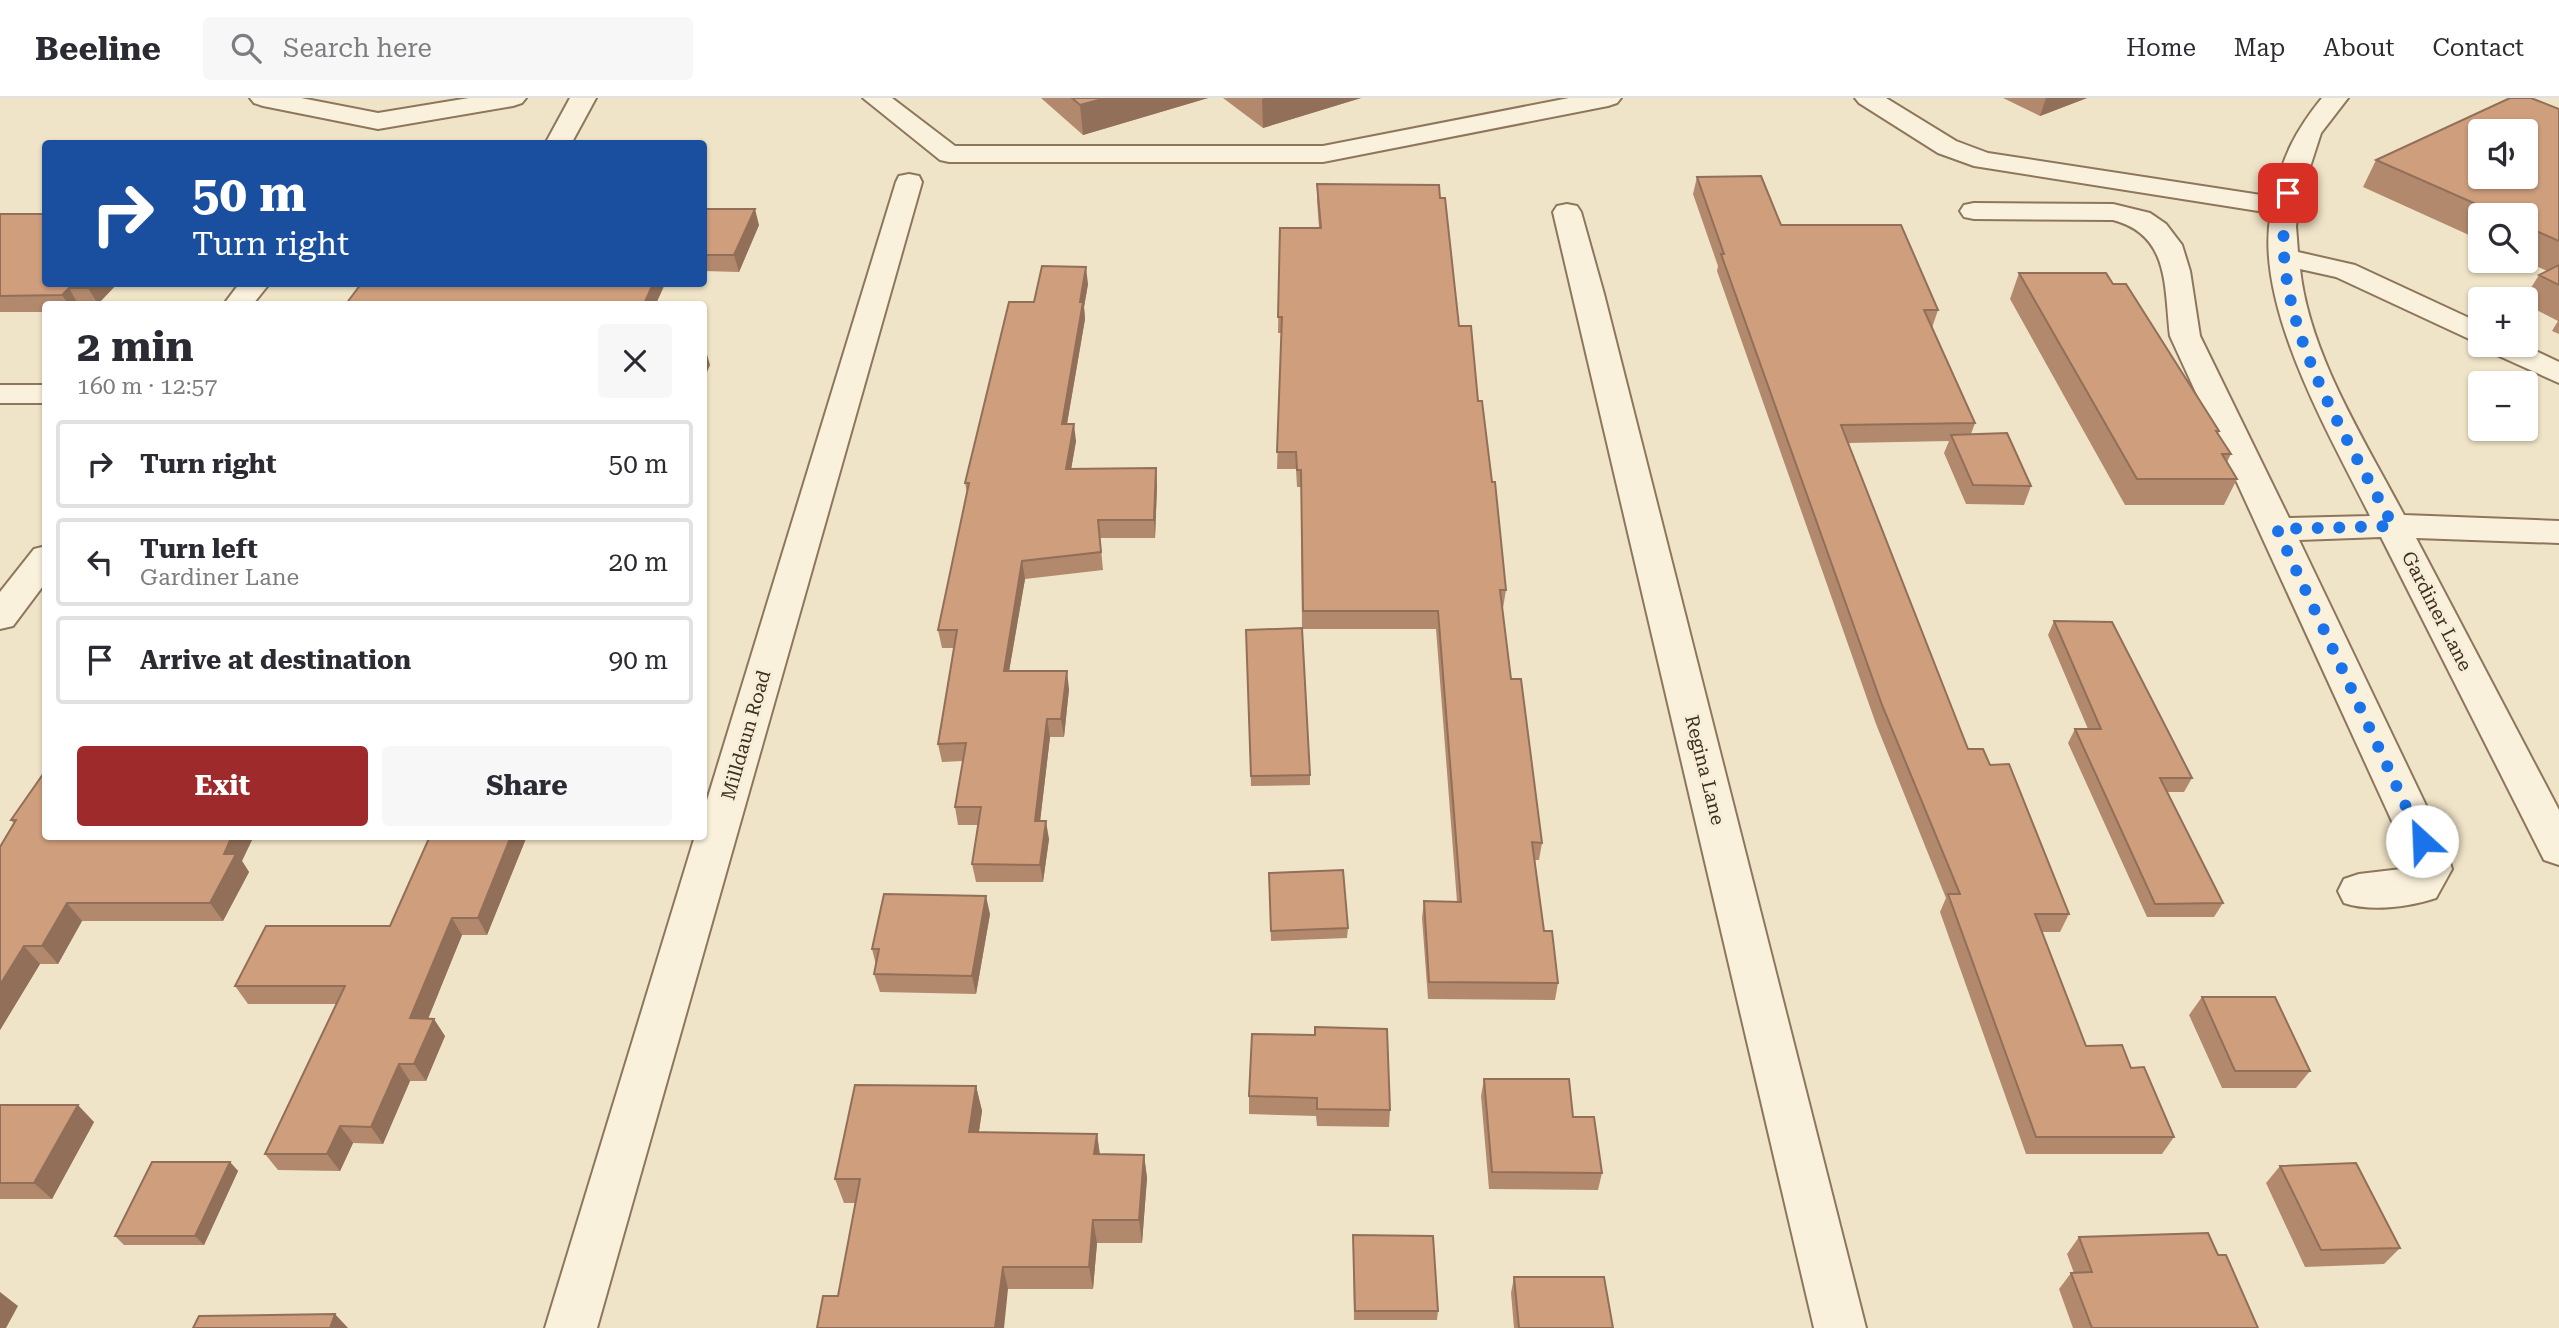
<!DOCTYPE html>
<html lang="en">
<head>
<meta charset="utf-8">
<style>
  body { margin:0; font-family:"Roboto Serif",serif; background:#f7f7f7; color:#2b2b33; height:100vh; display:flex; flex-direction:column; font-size:26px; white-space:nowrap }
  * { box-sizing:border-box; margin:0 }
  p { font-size:23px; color:#7c7c81 }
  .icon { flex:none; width:38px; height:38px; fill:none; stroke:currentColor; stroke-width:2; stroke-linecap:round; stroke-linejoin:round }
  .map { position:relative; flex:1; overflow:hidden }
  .details { position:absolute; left:42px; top:203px; width:665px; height:539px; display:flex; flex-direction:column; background:#fff; border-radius:7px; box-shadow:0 2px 5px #0004 }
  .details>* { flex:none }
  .banner { position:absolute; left:42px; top:42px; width:665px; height:147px; border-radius:7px; box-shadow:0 2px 5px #0004; background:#1a4fa0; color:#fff; overflow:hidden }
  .fabs { position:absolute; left:2468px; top:21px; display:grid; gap:14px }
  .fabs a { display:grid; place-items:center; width:70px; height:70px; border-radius:7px; background:#fff; box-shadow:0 2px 5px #0004; font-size:35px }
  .pin { position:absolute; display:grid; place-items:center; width:60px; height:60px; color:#fff; margin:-30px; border-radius:14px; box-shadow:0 4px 10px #0006 }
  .me { position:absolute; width:77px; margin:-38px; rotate:335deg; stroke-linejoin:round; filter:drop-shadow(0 0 5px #0008) }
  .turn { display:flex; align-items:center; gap:24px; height:147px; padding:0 35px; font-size:32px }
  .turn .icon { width:91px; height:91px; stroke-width:2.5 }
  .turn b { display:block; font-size:49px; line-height:60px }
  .round { display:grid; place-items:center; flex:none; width:74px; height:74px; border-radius:7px; background:#f7f7f7 }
  .summary { display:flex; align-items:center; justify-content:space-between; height:119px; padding:0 35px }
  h1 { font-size:42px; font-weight:700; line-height:52px }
  .button { display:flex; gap:14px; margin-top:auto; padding:14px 35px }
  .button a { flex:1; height:80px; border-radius:7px; background:#9e2a2b; color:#fff; font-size:28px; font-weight:700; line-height:80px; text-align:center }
  .button a+a { background:#f7f7f7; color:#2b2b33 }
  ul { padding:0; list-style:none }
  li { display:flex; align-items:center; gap:21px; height:88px; margin:0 14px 10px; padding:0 21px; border:4px solid #e1e1e2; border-radius:7px }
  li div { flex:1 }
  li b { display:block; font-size:26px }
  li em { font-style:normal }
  header { display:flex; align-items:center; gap:42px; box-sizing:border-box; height:98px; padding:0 35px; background:#fff; border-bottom:2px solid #e1e1e2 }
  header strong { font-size:33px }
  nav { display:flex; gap:38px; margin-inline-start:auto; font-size:24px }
  .search { width:490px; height:63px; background:#f7f7f7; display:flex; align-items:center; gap:18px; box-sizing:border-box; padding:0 24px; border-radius:7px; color:#7c7c81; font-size:26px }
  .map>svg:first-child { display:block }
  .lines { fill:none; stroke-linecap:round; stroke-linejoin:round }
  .minor-casing { stroke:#8d765c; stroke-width:4 }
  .minor { fill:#faf1dc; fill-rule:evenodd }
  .wall { fill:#b2896c }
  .shaded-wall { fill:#916f58 }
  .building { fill:#cf9f7d; stroke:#916f58; stroke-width:2; fill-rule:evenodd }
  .route { stroke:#1a73e8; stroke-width:12; stroke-dasharray:0 21.6 }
  .labels { text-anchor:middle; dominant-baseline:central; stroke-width:6; stroke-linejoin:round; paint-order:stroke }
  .street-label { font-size:19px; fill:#3d2e20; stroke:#f7eed8 }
</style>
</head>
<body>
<header>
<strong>Beeline</strong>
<div class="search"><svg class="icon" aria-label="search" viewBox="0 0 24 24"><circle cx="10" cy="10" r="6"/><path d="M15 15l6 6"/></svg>Search here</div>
<nav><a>Home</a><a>Map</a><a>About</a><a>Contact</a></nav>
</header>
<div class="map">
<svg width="2559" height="1230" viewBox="0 0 2559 1230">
  <rect width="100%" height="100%" fill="#f0e4c8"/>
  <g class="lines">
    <defs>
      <path id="minor" d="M 250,0 L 301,0 L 378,15 L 469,0 L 526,0 L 522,5 L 513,8 L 378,31 L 263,8 L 254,5 Z
        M 570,0 L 596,0 L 571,46 L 545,46 Z
        M 863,0 L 892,0 L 955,48 L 1323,48 L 1569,0 L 1621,0 L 1617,5 L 1608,8 L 1323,64 L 949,64 L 940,62 Z
        M 1855,0 L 1886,0 L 1956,43 L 1988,55 L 2274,99 C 2282,59 2296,32 2322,0 L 2348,0 L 2321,35 L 2311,66 L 2305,74 L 2296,128 L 2298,154 L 2355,167 L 2480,225 L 2480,246 L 2336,179 L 2300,171 C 2309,256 2365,343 2404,417 L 2559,423 L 2559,445 L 2416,440 L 2559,712 L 2559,767 L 2544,762 L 2381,439 L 2299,442 L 2443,743 L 2452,771 L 2436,800 C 2409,809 2371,814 2344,805 L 2338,793 L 2344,781 L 2359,776 L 2410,770 L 2401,743 L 2170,238 C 2164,188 2170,137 2113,122 L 1974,121 L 1964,119 L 1960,113 L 1964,107 L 1974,105 L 2113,106 L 2150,115 L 2166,126 L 2182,147 L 2190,173 L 2200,238 L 2289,420 L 2370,418 C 2330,337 2253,207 2271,115 L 1974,68 L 1938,55 L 1859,5 Z
        M 909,76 L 919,78 L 922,84 L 597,1230 L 545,1230 L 695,738 L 704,738 L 704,712 L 896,84 L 899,78 Z
        M 1567,106 L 1577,108 L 1581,114 L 1604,196 L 1866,1230 L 1814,1230 L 1553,114 L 1557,108 Z
        M 239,186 L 269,186 L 253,206 L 224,206 Z
        M 2484,247 L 2523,247 L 2559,264 L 2559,285 L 2488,253 Z
        M 0,287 L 46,287 L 46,305 L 0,305 Z
        M 46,448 L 46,484 L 13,528 L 0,531 L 0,494 L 34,451 Z"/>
    </defs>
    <use href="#minor" class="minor-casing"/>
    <use href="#minor" class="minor"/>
  </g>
  <path class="wall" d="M 1041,0 L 1208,0 L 1083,37 Z
    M 1223,0 L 1361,0 L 1263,30 Z
    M 2003,0 L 2087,0 L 2040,18 Z
    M 2559,11 L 2559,236 L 2552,233 L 2558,223 L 2525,206 L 2525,201 L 2524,201 L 2539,177 L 2547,173 L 2525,163 L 2525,117 L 2480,117 L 2480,142 L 2363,89 L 2376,62 Z
    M 1697,79 L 1781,127 L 1938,212 L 1932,230 L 1975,325 L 1971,336 L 2031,388 L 2024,407 L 1966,406 L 1944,355 L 1949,343 L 1848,345 L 1968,651 L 1990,667 L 2069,816 L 2060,834 L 2042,834 L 2086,948 L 2131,970 L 2174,1039 L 2162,1056 L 2026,1056 L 1940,814 L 1946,800 L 1876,626 L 1717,173 L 1718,168 L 1693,96 Z
    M 1317,86 L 1440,100 L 1459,228 L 1478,303 L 1492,384 L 1506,492 L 1503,510 L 1502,510 L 1511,581 L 1542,745 L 1539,762 L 1535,762 L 1544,833 L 1558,885 L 1555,902 L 1428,901 L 1422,820 L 1424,803 L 1457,804 L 1436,531 L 1302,531 L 1301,389 L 1297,389 L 1296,371 L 1277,371 L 1281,235 L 1278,235 L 1280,130 L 1319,130 L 1317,102 Z
    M 704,111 L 759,127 L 739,174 L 704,173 Z
    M 0,116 L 46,186 L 117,186 L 98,206 L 46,206 L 46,214 L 0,214 Z
    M 2019,175 L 2113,186 L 2219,333 L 2218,336 L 2231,356 L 2227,364 L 2237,381 L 2224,407 L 2125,407 L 2010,201 Z
    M 1088,186 L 1084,209 L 1085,221 L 1067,326 L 1076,343 L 1071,371 L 1156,370 L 1157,388 L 1155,440 L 1100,440 L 1103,472 L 1025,481 L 1009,573 L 1069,591 L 1064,639 L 1050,639 L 1040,723 L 1049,741 L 1043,784 L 976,784 L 972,766 L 978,727 L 958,727 L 955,709 L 963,663 L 942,664 L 938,646 L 954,550 L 942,550 L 938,532 L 967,395 L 965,385 L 1034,204 Z
    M 2054,523 L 2192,680 L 2184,694 L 2167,694 L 2223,805 L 2214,819 L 2147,819 L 2068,645 L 2075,631 L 2088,631 L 2048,537 Z
    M 1246,532 L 1310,677 L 1310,687 L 1251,688 Z
    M 46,672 L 242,763 L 249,774 L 223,823 L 82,823 L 58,866 L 40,866 L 0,932 L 0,749 L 14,726 L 11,722 Z
    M 430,738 L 527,738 L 487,837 L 462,837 L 428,921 L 445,938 L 426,983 L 410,983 L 383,1046 L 353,1045 L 340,1073 L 278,1072 L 265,1056 L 336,906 L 248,906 L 235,888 L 390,828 Z
    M 1269,775 L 1348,830 L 1347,840 L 1271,843 Z
    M 990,816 L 976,896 L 880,894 L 874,876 L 876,867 L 872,851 Z
    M 2202,899 L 2310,973 L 2296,990 L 2222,990 L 2189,917 Z
    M 1252,936 L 1390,1012 L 1389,1029 L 1317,1028 L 1316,1018 L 1249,1016 L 1249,998 Z
    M 1484,981 L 1573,1019 L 1602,1075 L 1598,1092 L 1489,1091 L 1481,998 Z
    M 976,988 L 982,1013 L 979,1034 L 1097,1036 L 1100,1056 L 1144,1057 L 1147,1080 L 1142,1145 L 1097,1145 L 1093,1191 L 1008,1191 L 838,1198 L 855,1105 L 844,1105 L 835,1081 Z
    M 0,1007 L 94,1024 L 52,1101 L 0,1101 Z
    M 230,1064 L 238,1073 L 204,1147 L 124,1147 L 115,1138 Z
    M 2280,1068 L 2400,1150 L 2384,1166 L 2305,1169 L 2266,1085 Z
    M 1353,1137 L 1438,1213 L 1437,1222 L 1354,1222 Z
    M 2079,1139 L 2218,1157 L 2258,1230 L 2073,1230 L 2059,1191 L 2071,1175 L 2074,1175 L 2067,1156 Z
    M 1514,1179 L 1613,1230 L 1514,1230 L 1511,1195 Z"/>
  <path class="shaded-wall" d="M 1106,0 L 1208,0 L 1083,37 L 1080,7 Z
    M 1265,0 L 1361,0 L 1263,30 L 1262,1 Z
    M 2046,0 L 2087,0 L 2040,18 Z
    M 755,111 L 759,127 L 739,174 L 734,157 Z
    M 1086,169 L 1088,186 L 1084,209 L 1085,221 L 1064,343 L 1062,326 Z
    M 93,186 L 117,186 L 98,206 L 88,190 Z
    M 653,186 L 665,186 L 656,206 L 644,206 Z
    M 69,190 L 78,206 L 68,206 L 62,197 Z
    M 705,249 L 710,267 L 704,281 L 704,252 Z
    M 1074,326 L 1076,343 L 1068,389 L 1066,371 Z
    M 1156,370 L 1157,388 L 1155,440 L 1154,422 Z
    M 1022,463 L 1025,481 L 1006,591 L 1004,573 Z
    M 1067,573 L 1069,591 L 1064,639 L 1061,621 Z
    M 1047,621 L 1050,639 L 1038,741 L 1035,723 Z
    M 1046,723 L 1049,741 L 1043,784 L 1040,767 Z
    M 232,738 L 254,738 L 242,763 L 249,774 L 223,823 L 210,805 L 224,756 Z
    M 511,738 L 527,738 L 487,837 L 478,820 Z
    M 986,798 L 990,816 L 976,896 L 972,878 Z
    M 67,805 L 82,823 L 58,866 L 42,848 Z
    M 452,820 L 462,837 L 421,938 L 410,920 Z
    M 24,848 L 40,866 L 0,932 L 0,887 Z
    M 434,921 L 445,938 L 426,983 L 414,966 Z
    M 399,966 L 410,983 L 383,1046 L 371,1029 Z
    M 976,988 L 982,1013 L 975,1058 L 969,1034 Z
    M 78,1007 L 94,1024 L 52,1101 L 34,1085 Z
    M 340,1028 L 353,1045 L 340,1073 L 327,1056 Z
    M 1097,1036 L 1100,1060 L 1094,1056 Z
    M 1144,1057 L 1147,1080 L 1142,1145 L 1139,1122 Z
    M 230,1064 L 238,1073 L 204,1147 L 195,1138 Z
    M 1093,1122 L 1097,1145 L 1093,1191 L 1089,1169 Z
    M 1003,1169 L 1008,1191 L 1004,1230 L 995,1230 Z
    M 0,1194 L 18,1208 L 6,1230 L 0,1230 Z
    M 335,1216 L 348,1230 L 330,1230 Z"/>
  <path class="building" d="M 1072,0 L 1106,0 L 1080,7 Z
    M 2510,0 L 2531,0 L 2559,11 L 2559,143 L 2525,128 L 2525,117 L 2501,117 L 2376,62 ZM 2480,33 L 2525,33 L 2525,79 L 2480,79 Z
    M 1761,78 L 1781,127 L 1901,127 L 1938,212 L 1924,212 L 1975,325 L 1841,327 L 1968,651 L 1983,651 L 1990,667 L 2009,666 L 2069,816 L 2035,816 L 2086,948 L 2122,947 L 2131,970 L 2144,969 L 2174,1039 L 2036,1039 L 1948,796 L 1960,796 L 1882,607 L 1721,156 L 1724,156 L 1697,79 Z
    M 1317,86 L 1439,87 L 1440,100 L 1445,100 L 1459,228 L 1471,228 L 1478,303 L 1482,303 L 1492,384 L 1495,384 L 1506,492 L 1500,492 L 1511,581 L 1521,581 L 1542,745 L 1532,744 L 1544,833 L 1552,833 L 1558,885 L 1429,884 L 1424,803 L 1461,804 L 1438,513 L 1303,513 L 1301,372 L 1297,372 L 1296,354 L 1277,354 L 1282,219 L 1278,219 L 1280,130 L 1321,130 Z
    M 704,111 L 755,111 L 734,157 L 704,157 Z
    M 0,116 L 46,116 L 46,186 L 93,186 L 88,190 L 69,190 L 62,197 L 0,198 Z
    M 2559,167 L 2559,187 L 2539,177 Z
    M 1042,168 L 1086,169 L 1080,204 L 1083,204 L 1062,326 L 1074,326 L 1066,371 L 1156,370 L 1154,422 L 1098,422 L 1101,454 L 1022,463 L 1004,573 L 1067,573 L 1061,621 L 1047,621 L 1035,723 L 1046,723 L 1040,767 L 972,766 L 981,709 L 955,709 L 966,645 L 938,646 L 957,532 L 938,532 L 969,385 L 965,385 L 1009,204 L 1034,204 Z
    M 2019,175 L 2106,175 L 2113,186 L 2126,186 L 2219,333 L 2216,333 L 2231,356 L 2222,356 L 2237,381 L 2137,381 Z
    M 361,186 L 653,186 L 644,206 L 346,206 Z
    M 2007,335 L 2031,388 L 1973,387 L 1951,337 Z
    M 2054,523 L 2112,524 L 2192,680 L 2160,680 L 2223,805 L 2155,806 L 2075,631 L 2101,631 Z
    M 1302,530 L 1310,677 L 1251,678 L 1246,532 Z
    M 46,672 L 46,738 L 232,738 L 224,756 L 236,756 L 210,805 L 67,805 L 42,848 L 24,848 L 0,887 L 0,749 L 16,722 L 11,722 Z
    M 430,738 L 511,738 L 478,820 L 452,820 L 410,920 L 434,921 L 414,966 L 399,966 L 371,1029 L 340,1028 L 327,1056 L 265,1056 L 345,888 L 235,888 L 266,828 L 390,828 Z
    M 1343,772 L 1348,830 L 1271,833 L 1269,775 Z
    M 884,796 L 986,798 L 972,878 L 874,876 L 879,851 L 872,851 Z
    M 2202,899 L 2275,899 L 2310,973 L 2235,973 Z
    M 1315,929 L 1387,931 L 1390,1012 L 1317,1011 L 1317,1000 L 1249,998 L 1252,936 L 1315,937 Z
    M 1484,981 L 1569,981 L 1573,1019 L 1594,1019 L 1602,1075 L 1492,1074 Z
    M 855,987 L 976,988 L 969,1034 L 1097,1036 L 1094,1056 L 1144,1057 L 1139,1122 L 1093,1122 L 1089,1169 L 1003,1169 L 995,1230 L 817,1230 L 823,1198 L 838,1198 L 860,1081 L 835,1081 Z
    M 0,1007 L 78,1007 L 34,1085 L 0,1085 Z
    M 152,1064 L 230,1064 L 195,1138 L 115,1138 Z
    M 2356,1065 L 2400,1150 L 2321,1152 L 2280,1068 Z
    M 2208,1135 L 2218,1157 L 2226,1157 L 2258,1230 L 2092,1230 L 2071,1175 L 2092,1174 L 2079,1139 Z
    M 1353,1137 L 1433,1138 L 1438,1213 L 1355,1213 Z
    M 1514,1179 L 1604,1179 L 1613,1230 L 1519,1230 Z
    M 335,1216 L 330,1230 L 193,1230 L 199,1218 Z"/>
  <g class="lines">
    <path class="route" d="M 2288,95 C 2264,214 2341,327 2393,428 L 2277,431 L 2422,743"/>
  </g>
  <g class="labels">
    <g class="street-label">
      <text transform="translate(2437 513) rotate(63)">Gardiner Lane</text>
      <text transform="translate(746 637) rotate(-74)">Milldaun Road</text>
      <text transform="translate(1705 672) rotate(76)">Regina Lane</text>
    </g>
  </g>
</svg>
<div class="fabs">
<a><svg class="icon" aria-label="sound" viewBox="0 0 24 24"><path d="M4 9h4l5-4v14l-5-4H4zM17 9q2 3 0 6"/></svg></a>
<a><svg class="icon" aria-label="search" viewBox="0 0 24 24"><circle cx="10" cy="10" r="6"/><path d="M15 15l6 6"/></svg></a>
<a>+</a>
<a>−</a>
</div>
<div class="pin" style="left:2288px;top:95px;background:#d93025"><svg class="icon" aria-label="arrive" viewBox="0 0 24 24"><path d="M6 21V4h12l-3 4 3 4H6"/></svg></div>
<svg class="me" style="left:2422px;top:743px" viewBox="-20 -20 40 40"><circle r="19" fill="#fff"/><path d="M0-13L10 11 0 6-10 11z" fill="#1a73e8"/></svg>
<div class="banner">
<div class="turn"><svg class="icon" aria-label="right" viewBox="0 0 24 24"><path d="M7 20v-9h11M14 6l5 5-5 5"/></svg><div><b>50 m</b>Turn right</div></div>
</div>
<section class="details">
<div class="summary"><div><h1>2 min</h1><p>160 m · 12:57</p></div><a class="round"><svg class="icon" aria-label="close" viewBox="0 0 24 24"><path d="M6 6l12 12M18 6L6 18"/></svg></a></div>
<ul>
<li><svg class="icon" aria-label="right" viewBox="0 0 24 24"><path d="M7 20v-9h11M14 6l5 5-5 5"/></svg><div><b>Turn right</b></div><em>50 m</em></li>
<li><svg class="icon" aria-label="left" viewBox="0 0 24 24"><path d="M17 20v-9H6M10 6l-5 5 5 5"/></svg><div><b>Turn left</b><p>Gardiner Lane</p></div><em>20 m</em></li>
<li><svg class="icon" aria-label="arrive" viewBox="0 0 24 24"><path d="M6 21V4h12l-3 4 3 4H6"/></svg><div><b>Arrive at destination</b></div><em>90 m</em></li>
</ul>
<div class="button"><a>Exit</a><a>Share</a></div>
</section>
</div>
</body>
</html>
